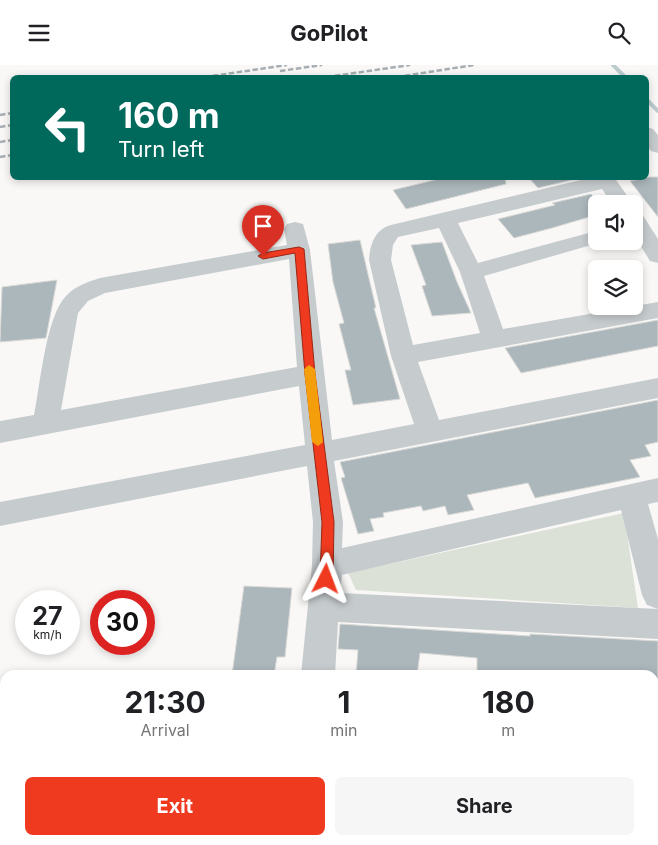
<!DOCTYPE html>
<html lang="en">
<head>
<meta charset="utf-8">
<style>
  body { margin:0; font-family:Inter,sans-serif; background:#f6f6f6; color:#202124; height:100vh; display:flex; flex-direction:column; font-size:19px; white-space:nowrap }
  * { box-sizing:border-box; margin:0 }
  p { font-size:16px; color:#757577 }
  .icon { flex:none; width:28px; height:28px; fill:none; stroke:currentColor; stroke-width:2; stroke-linecap:round; stroke-linejoin:round }
  .map { position:relative; flex:1; overflow:hidden }
  .sheet { position:absolute; left:0px; top:605px; width:659px; height:175px; display:flex; flex-direction:column; background:#fff; border-radius:15px 15px 0 0; box-shadow:0 2px 8px #0003 }
  .sheet>* { flex:none }
  .hud { position:absolute; left:10px; top:10px; width:639px; height:105px; border-radius:8px; box-shadow:0 2px 8px #0003; background:#00695c; color:#fff; overflow:hidden }
  .controls { position:absolute; left:588px; top:130px; display:grid; gap:10px }
  .controls a { display:grid; place-items:center; width:55px; height:55px; border-radius:8px; background:#fff; box-shadow:0 2px 8px #0003; font-size:25px }
  .speed { position:absolute; left:15px; top:525px; display:flex; gap:10px; font-size:25px; font-weight:700; text-align:center }
  .speed>* { display:grid; place-content:center; width:65px; height:65px; border-radius:50%; background:#fff; box-shadow:0 2px 8px #0003; line-height:1 }
  .speed small { font-size:12px; font-weight:400 }
  .speed .limit { border:8px solid #d22; background:#fff; color:#111 }
  .pin { position:absolute; display:grid; place-items:center; width:42px; height:42px; color:#fff; margin:-51px -21px; border-radius:50% 50% 50% 0; rotate:-45deg; box-shadow:0 0 5px #0007 }
  .pin .icon { rotate:45deg }
  .me { position:absolute; width:55px; margin:-28px; rotate:3deg; stroke-linejoin:round; filter:drop-shadow(0 0 4px #0008) }
  .turn { display:flex; align-items:center; gap:18px; height:105px; padding:0 25px; font-size:22px }
  .turn .icon { width:65px; height:65px; stroke-width:2.5 }
  .turn b { display:block; font-size:35px; line-height:42px }
  .eta { display:flex; justify-content:space-evenly; align-items:center; height:85px; text-align:center }
  .eta b { font-size:30px; font-weight:700; line-height:35px }
  .cta { display:flex; gap:10px; margin-top:auto; padding:10px 25px }
  .cta a { flex:1; height:58px; border-radius:8px; background:#ef3a1f; color:#fff; font-size:20px; font-weight:700; line-height:58px; text-align:center }
  .cta a+a { background:#f6f6f6; color:#202124 }
  header { display:flex; justify-content:space-between; align-items:center; height:65px; padding:0 25px; background:#fff; font-size:22px; font-weight:700 }
  .map>svg:first-child { display:block }
  .green { fill:#dbe1d6 }
  .lines { fill:none; stroke-linecap:round; stroke-linejoin:round }
  .stream { stroke:#bccbce; stroke-width:4 }
  .building { fill:#acb7bb; stroke:#dadad8 }
  .minor { fill:#c6cbce; fill-rule:evenodd }
  .rail { stroke:#a6aeb3; stroke-width:2.5; stroke-dasharray:5.5 2.5; stroke-linecap:butt }
  .route { fill:#ef3a1f; stroke:#9b2614 }
  .slow { fill:#f59e0b }
</style>
</head>
<body>
<header><svg class="icon" aria-label="menu" viewBox="0 0 24 24"><path d="M4 6h16M4 12h16M4 18h16"/></svg>GoPilot<svg class="icon" aria-label="search" viewBox="0 0 24 24"><circle cx="10" cy="10" r="6"/><path d="M15 15l6 6"/></svg></header>
<div class="map">
<svg width="658" height="780" viewBox="0 0 658 780">
  <rect width="100%" height="100%" fill="#f9f8f6"/>
  <path class="green" d="M 624,448 L 638,543 L 356,525 L 348,508 Z"/>
  <g class="lines">
    <path class="stream" d="M 613,0 L 625,12
      M 646,34 L 658,46"/>
  </g>
  <path class="building" d="M 447,112 L 505,112 L 506,119 L 406,144 L 393,125 Z
    M 528,112 L 575,112 L 576,114 L 538,123 Z
    M 649,112 L 658,112 L 658,152 L 630,116 Z
    M 591,129 L 597,135 L 595,136 L 596,150 L 552,163 L 514,173 L 498,154 L 555,140 L 552,138 Z
    M 360,175 L 376,243 L 374,243 L 400,334 L 353,340 L 345,305 L 351,305 L 339,259 L 344,258 L 333,217 L 328,179 Z
    M 442,177 L 457,217 L 471,248 L 432,251 L 422,221 L 426,220 L 411,180 Z
    M 57,215 L 46,273 L 0,277 L 2,222 Z
    M 658,255 L 658,281 L 566,299 L 521,308 L 505,283 Z
    M 658,335 L 658,377 L 645,380 L 651,391 L 630,395 L 640,412 L 535,433 L 528,418 L 467,430 L 474,445 L 448,450 L 445,441 L 423,446 L 421,441 L 383,448 L 384,452 L 370,454 L 374,466 L 358,469 L 341,413 L 345,412 L 340,397 Z
    M 244,521 L 292,523 L 285,592 L 277,592 L 274,610 L 232,610 Z
    M 340,559 L 530,571 L 530,569 L 658,576 L 658,614 L 654,614 L 654,610 L 477,610 L 477,593 L 420,588 L 417,610 L 356,610 L 358,585 L 338,584 Z"/>
  <g class="lines">
    <path class="minor" d="M 646,62 L 653,64 L 658,70 L 658,88 L 651,86 L 646,80 Z
      M 593,112 L 614,112 L 633,139 L 612,139 L 602,124 L 458,158 L 478,198 L 596,166 L 596,176 L 605,176 L 484,211 L 503,264 L 658,237 L 658,253 L 418,297 L 439,355 L 658,313 L 658,333 L 334,396 L 343,457 L 342,483 L 658,413 L 658,437 L 648,439 L 658,474 L 658,544 L 647,540 L 642,530 L 621,445 L 342,510 L 340,528 L 658,544 L 658,574 L 338,557 L 335,610 L 301,610 L 312,500 L 313,457 L 307,401 L 0,461 L 0,437 L 305,380 L 299,321 L 0,378 L 0,356 L 34,350 C 40,321 46,251 66,231 C 75,221 88,217 100,213 L 287,180 L 284,164 L 287,159 L 295,157 L 303,159 L 310,185 L 332,375 L 414,359 L 391,291 L 369,195 C 370,180 375,164 391,160 ZM 439,163 L 460,207 L 480,268 L 413,280 L 391,195 L 393,180 L 398,172 ZM 289,194 L 297,302 L 61,345 L 78,248 L 88,236 L 105,228 Z
      M 634,147 L 642,149 L 658,174 L 658,198 L 650,196 L 634,170 Z
      M 654,687 L 658,687 L 658,723 L 654,723 Z
      M 283,775 L 321,775 L 320,780 L 282,780 Z"/>
    <path class="rail" d="M 280,6 L 322,0
      M 205,12 L 287,0
      M 327,12 L 410,0
      M 397,12 L 474,0
      M 0,50 L 12,48
      M 0,62 L 12,60
      M 0,77 L 12,75
      M 0,92 L 12,90"/>
  </g>
  <path class="route" d="M 299,182 L 304,184 L 315,309 L 334,457 L 333,514 L 331,518 L 326,519 L 322,518 L 320,514 L 322,457 L 305,309 L 295,188 L 263,194 L 258,191 L 263,188 Z"/>
  <path class="slow" d="M 309,300 L 315,304 L 323,377 L 318,381 L 312,377 L 304,304 Z"/>
</svg>
<div class="controls">
<a><svg class="icon" aria-label="sound" viewBox="0 0 24 24"><path d="M4 9h4l5-4v14l-5-4H4zM17 9q2 3 0 6"/></svg></a>
<a><svg class="icon" aria-label="layers" viewBox="0 0 24 24"><path d="M12 4l9 5-9 5-9-5zM3 14l9 5 9-5"/></svg></a>
</div>
<div class="speed"><div>27<small>km/h</small></div><div class="limit">30</div></div>
<div class="pin" style="left:263px;top:191px;background:#d93025"><svg class="icon" aria-label="arrive" viewBox="0 0 24 24"><path d="M6 21V4h12l-3 4 3 4H6"/></svg></div>
<svg class="me" style="left:326px;top:514px" viewBox="-20 -20 40 40"><path d="M0-17L14 15 0 8-14 15z" fill="#ef3a1f" stroke="#fff" stroke-width="4"/></svg>
<div class="hud">
<div class="turn"><svg class="icon" aria-label="left" viewBox="0 0 24 24"><path d="M17 20v-9H6M10 6l-5 5 5 5"/></svg><div><b>160 m</b>Turn left</div></div>
</div>
<section class="sheet">
<div class="eta">
<div><b>21:30</b><p>Arrival</p></div>
<div><b>1</b><p>min</p></div>
<div><b>180</b><p>m</p></div>
</div>
<div class="cta"><a>Exit</a><a>Share</a></div>
</section>
</div>
</body>
</html>
